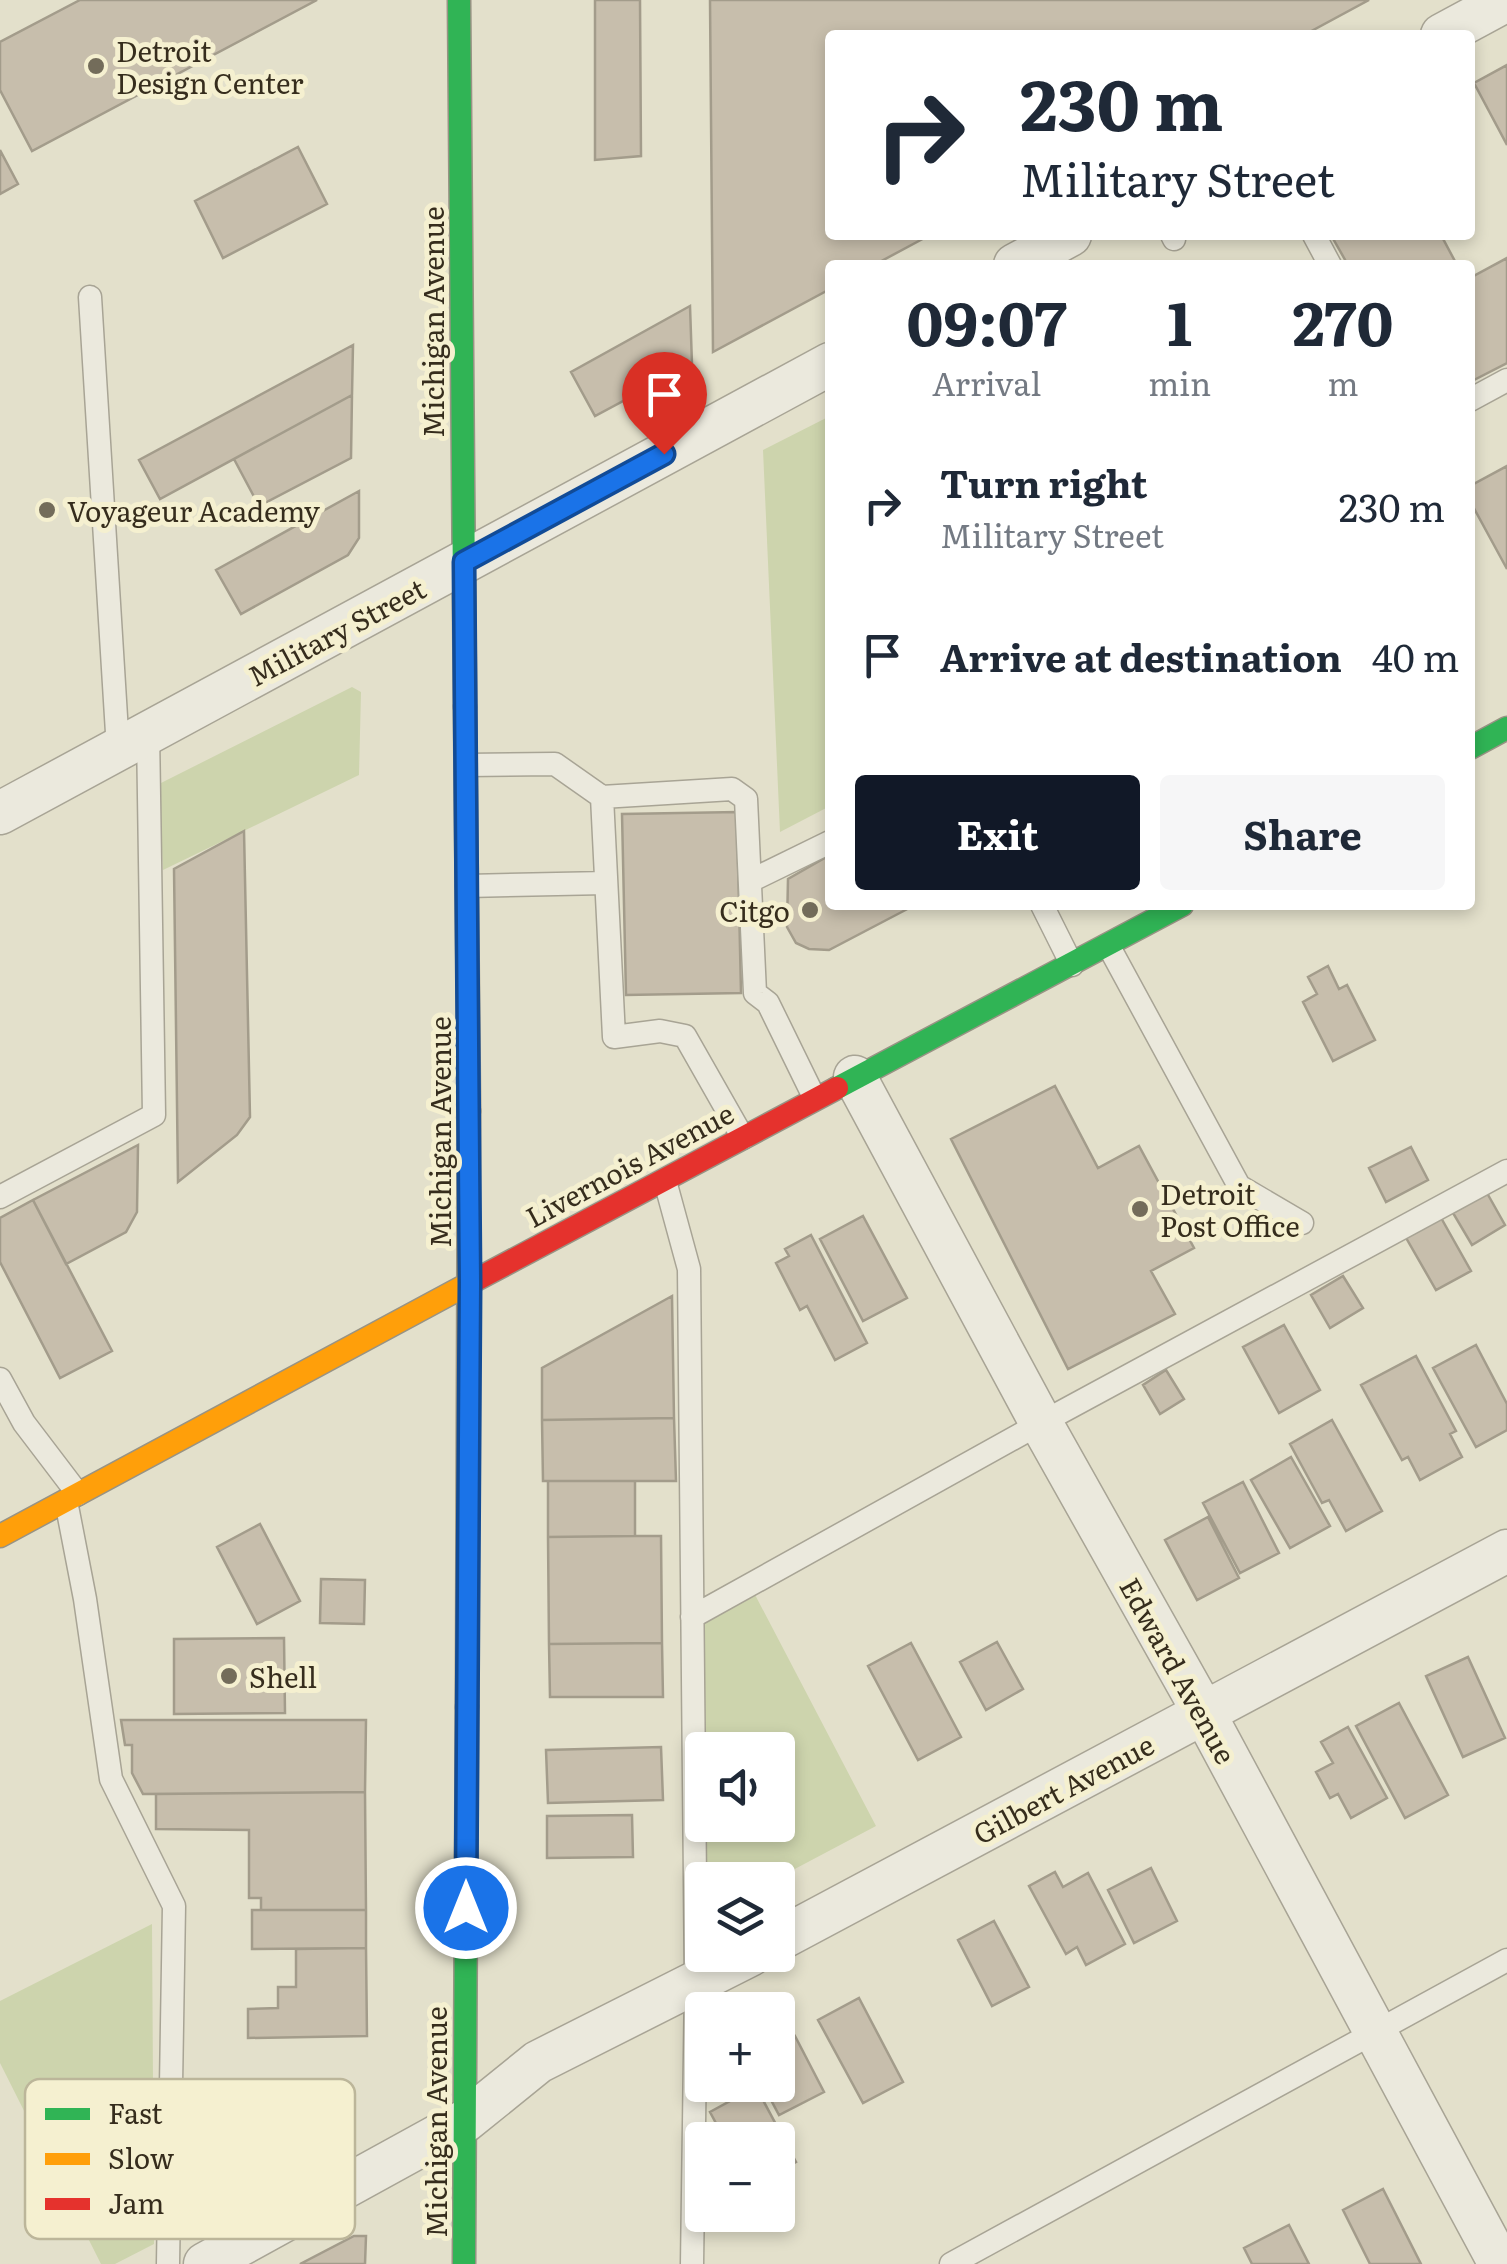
<!DOCTYPE html>
<html lang="en">
<head>
<meta charset="utf-8">
<style>
  body { margin:0; font-family:Literata,serif; background:#f6f6f7; color:#1f2937; height:100vh; display:flex; flex-direction:column; font-size:38px; white-space:nowrap }
  * { box-sizing:border-box; margin:0 }
  p { font-size:32px; color:#747a83 }
  .icon { flex:none; width:55px; height:55px; fill:none; stroke:currentColor; stroke-width:2; stroke-linecap:round; stroke-linejoin:round }
  .map { position:relative; flex:1; overflow:hidden }
  .panel { position:absolute; left:825px; top:260px; width:650px; height:650px; display:flex; flex-direction:column; background:#fff; border-radius:10px; box-shadow:0 5px 15px #0003 }
  .panel>* { flex:none }
  .top-card { position:absolute; left:825px; top:30px; width:650px; height:210px; border-radius:10px; box-shadow:0 5px 15px #0003; background:#fff; color:#1f2937; overflow:hidden }
  .fabs { position:absolute; left:685px; top:1732px; display:grid; gap:20px }
  .fabs a { display:grid; place-items:center; width:110px; height:110px; border-radius:10px; background:#fff; box-shadow:0 5px 15px #0003; font-size:50px }
  .pin { position:absolute; display:grid; place-items:center; width:85px; height:85px; color:#fff; margin:-102px -42px; border-radius:50% 50% 50% 0; rotate:-45deg; box-shadow:0 0 10px #0007 }
  .pin .icon { rotate:45deg }
  .me { position:absolute; width:110px; margin:-55px; rotate:0deg; stroke-linejoin:round; filter:drop-shadow(0 0 8px #0008) }
  .turn { display:flex; align-items:center; gap:35px; height:210px; padding:0 30px; font-size:45px }
  .turn .icon { width:130px; height:130px; stroke-width:2.5 }
  .turn b { display:block; font-size:70px; line-height:85px }
  .eta { display:flex; justify-content:space-evenly; align-items:center; height:170px; text-align:center }
  .eta b { font-size:60px; font-weight:700; line-height:70px }
  .primary-button { display:flex; gap:20px; margin-top:auto; padding:20px 30px }
  .primary-button a { flex:1; height:115px; border-radius:10px; background:#111827; color:#fff; font-size:40px; font-weight:700; line-height:115px; text-align:center }
  .primary-button a+a { background:#f6f6f7; color:#1f2937 }
  ul { padding:0; list-style:none }
  li { display:flex; align-items:center; gap:30px; height:150px; padding:0 30px }
  li div { flex:1 }
  li b { display:block; font-size:38px }
  li em { font-style:normal }
  .map>svg:first-child { display:block }
  .green { fill:#cdd4ad; fill-rule:evenodd }
  .building { fill:#c7beac; stroke:#a39c8b; stroke-width:2.5 }
  .lines { fill:none; stroke-linecap:round; stroke-linejoin:round }
  .lane-casing { stroke:#a8a495; stroke-width:25 }
  .street-casing { stroke:#a8a495; stroke-width:45 }
  .fast-casing { stroke:#989384; stroke-width:25 }
  .slow-casing { stroke:#989384; stroke-width:25 }
  .jam-casing { stroke:#989384; stroke-width:25 }
  .lane { stroke:#ebe9dd; stroke-width:22 }
  .street { stroke:#ebe9dd; stroke-width:42 }
  .fast { stroke:#30b455; stroke-width:22 }
  .slow { stroke:#ff9f0a; stroke-width:22 }
  .jam { stroke:#e5322d; stroke-width:22 }
  .route-casing { stroke:#114b97; stroke-width:25 }
  .route { stroke:#1a73e8; stroke-width:18 }
  .poi-dot { fill:#736c5a; stroke:#f5f0d0; stroke-width:4 }
  .labels { text-anchor:middle; dominant-baseline:central; stroke-width:10; stroke-linejoin:round; paint-order:stroke }
  .poi-label { font-size:28px; fill:#362d1d; stroke:#f5f0d0; text-anchor:start }
  .street-label { font-size:28px; fill:#362d1d; stroke:#f5f0d0 }
  .key { fill:#f5f0d0; stroke:#bcb69a; stroke-width:2.5 }
  .key-label { font-size:28px; fill:#362d1d }
</style>
</head>
<body>
<div class="map">
<svg width="1507" height="2264" viewBox="0 0 1507 2264">
  <rect width="100%" height="100%" fill="#e3e0cb"/>
  <path class="green" d="M 830,416 L 830,806 L 780,832 L 763,450 Z
    M 352,687 L 361,692 L 359,775 L 163,870 L 159,784 Z
    M 752,1589 L 876,1826 L 774,1880 L 702,1880 L 694,1620 ZM 702,1750 L 778,1750 L 778,1825 L 702,1825 Z
    M 152,1924 L 154,2244 L 115,2264 L 101,2264 L 0,2063 L 0,2001 Z"/>
  <path class="building" d="M 80,0 L 317,0 L 32,151 L 0,90 L 0,42 Z
    M 595,0 L 640,0 L 641,156 L 595,160 Z
    M 710,0 L 1369,0 L 1304,35 L 830,35 L 830,235 L 930,235 L 874,265 L 830,265 L 830,289 L 713,352 Z
    M 1507,65 L 1507,145 L 1474,83 Z
    M 298,147 L 327,204 L 223,258 L 195,201 Z
    M 0,150 L 18,184 L 0,194 Z
    M 1331,235 L 1441,235 L 1457,265 L 1348,265 Z
    M 1507,258 L 1507,363 L 1470,382 L 1470,278 Z
    M 690,306 L 692,364 L 595,416 L 571,372 Z
    M 353,345 L 352,395 L 160,499 L 139,460 Z
    M 352,395 L 351,458 L 259,506 L 234,459 Z
    M 1507,466 L 1507,569 L 1470,501 L 1470,486 Z
    M 359,491 L 359,538 L 348,555 L 241,614 L 216,570 Z
    M 737,812 L 741,993 L 626,995 L 622,814 Z
    M 244,831 L 250,1117 L 237,1135 L 178,1182 L 174,869 Z
    M 830,855 L 830,905 L 915,905 L 829,950 L 809,949 L 796,943 L 787,927 L 788,879 Z
    M 1328,966 L 1339,989 L 1347,985 L 1375,1040 L 1333,1061 L 1303,1002 L 1317,994 L 1308,977 Z
    M 1055,1086 L 1098,1168 L 1139,1146 L 1194,1248 L 1151,1271 L 1175,1314 L 1068,1369 L 951,1139 Z
    M 138,1145 L 137,1212 L 126,1232 L 66,1264 L 33,1200 Z
    M 1411,1147 L 1428,1180 L 1386,1202 L 1369,1168 Z
    M 1487,1193 L 1505,1225 L 1472,1245 L 1453,1213 Z
    M 33,1200 L 112,1351 L 60,1378 L 0,1262 L 0,1218 Z
    M 863,1216 L 907,1298 L 863,1321 L 820,1239 Z
    M 1440,1216 L 1471,1271 L 1436,1290 L 1405,1236 Z
    M 811,1235 L 867,1343 L 835,1360 L 807,1306 L 800,1310 L 776,1263 L 789,1256 L 785,1249 Z
    M 1343,1276 L 1363,1308 L 1330,1328 L 1311,1295 Z
    M 672,1296 L 674,1418 L 542,1420 L 542,1368 Z
    M 1284,1325 L 1320,1390 L 1279,1413 L 1243,1347 Z
    M 1476,1345 L 1507,1404 L 1507,1430 L 1476,1447 L 1433,1368 Z
    M 1416,1356 L 1456,1431 L 1450,1434 L 1462,1457 L 1420,1480 L 1408,1457 L 1402,1460 L 1361,1385 Z
    M 1166,1370 L 1184,1399 L 1160,1414 L 1143,1385 Z
    M 674,1418 L 676,1481 L 543,1481 L 542,1420 Z
    M 1332,1420 L 1382,1511 L 1346,1531 L 1329,1500 L 1322,1503 L 1290,1444 Z
    M 1291,1457 L 1330,1526 L 1290,1548 L 1251,1480 Z
    M 548,1481 L 635,1481 L 635,1536 L 548,1537 Z
    M 1243,1482 L 1279,1553 L 1240,1573 L 1203,1503 Z
    M 1208,1517 L 1239,1578 L 1197,1600 L 1165,1540 Z
    M 260,1524 L 300,1601 L 257,1624 L 217,1547 Z
    M 635,1536 L 661,1536 L 662,1643 L 549,1644 L 548,1537 Z
    M 321,1579 L 365,1580 L 364,1624 L 320,1623 Z
    M 284,1638 L 285,1713 L 174,1714 L 174,1639 Z
    M 997,1642 L 1023,1689 L 986,1710 L 960,1662 Z
    M 662,1643 L 663,1697 L 550,1697 L 549,1644 Z
    M 911,1643 L 961,1737 L 918,1760 L 868,1666 Z
    M 1468,1657 L 1505,1738 L 1463,1757 L 1426,1676 Z
    M 1399,1703 L 1448,1795 L 1405,1818 L 1356,1726 Z
    M 121,1720 L 366,1720 L 365,1792 L 143,1794 L 132,1773 L 132,1745 L 125,1745 Z
    M 1348,1727 L 1387,1798 L 1351,1818 L 1338,1794 L 1330,1798 L 1316,1772 L 1333,1763 L 1321,1742 Z
    M 661,1747 L 663,1800 L 548,1803 L 546,1750 Z
    M 365,1792 L 366,1910 L 261,1910 L 261,1898 L 249,1898 L 249,1830 L 156,1829 L 156,1794 Z
    M 632,1815 L 633,1857 L 547,1858 L 547,1816 Z
    M 1151,1868 L 1177,1921 L 1134,1943 L 1108,1890 Z
    M 1055,1872 L 1063,1887 L 1088,1873 L 1125,1944 L 1086,1965 L 1077,1947 L 1066,1954 L 1029,1886 Z
    M 252,1910 L 366,1910 L 366,1948 L 252,1949 Z
    M 994,1921 L 1029,1987 L 992,2006 L 958,1940 Z
    M 366,1948 L 367,2036 L 248,2038 L 248,2009 L 278,2008 L 278,1987 L 296,1987 L 296,1949 Z
    M 859,1998 L 903,2082 L 863,2103 L 818,2020 Z
    M 795,2036 L 824,2092 L 779,2115 L 763,2085 L 778,2085 L 778,2045 Z
    M 756,2087 L 796,2162 L 778,2172 L 778,2140 L 725,2140 L 710,2112 Z
    M 1383,2189 L 1421,2264 L 1370,2264 L 1343,2210 Z
    M 1289,2225 L 1309,2264 L 1252,2264 L 1244,2248 Z
    M 354,2236 L 366,2236 L 365,2264 L 300,2264 Z"/>
  <g class="lines">
    <defs>
      <path id="lane" d="M 1172,235 L 1174,239
        M 1314,235 L 1330,265
        M 90,297 L 118,749
        M 1470,400 L 1507,380
        M 466,765 L 555,764 L 602,797 L 614,1037 L 660,1031 L 685,1036 L 743,1138
        M 602,797 L 732,789 L 746,799 L 755,993 L 768,1003 L 815,1099
        M 750,881 L 830,842
        M 467,886 L 606,883
        M 1042,905 L 1072,965
        M 1108,945 L 1239,1186 L 1302,1223
        M 665,1181 L 689,1269 L 696,1984 L 692,2264
        M 0,1197 L 154,1115 L 148,732
        M 0,1379 L 24,1423 L 78,1494
        M 66,1501 L 85,1599 L 111,1779 L 174,1906 L 168,2264
        M 692,1617 L 1041,1423 L 1507,1171
        M 951,2264 L 1507,1960"/>
      <path id="street" d="M 1442,35 L 1507,0
        M 1015,265 L 1070,235
        M 0,813 L 830,364
        M 855,1077 L 1041,1423 L 1204,1713 L 1500,2264
        M 778,1940 L 1507,1551
        M 205,2264 L 465,2121 L 538,2062 L 750,1955"/>
      <path id="fast" d="M 459,0 L 465,707
        M 1470,748 L 1507,728
        M 837,1088 L 1182,905
        M 464,2264 L 467,1707"/>
      <path id="slow" d="M 0,1536 L 470,1283
        M 467,1707 L 469,1111"/>
      <path id="jam" d="M 465,707 L 469,1111
        M 470,1283 L 837,1088"/>
    </defs>
    <use href="#lane" class="lane-casing"/>
    <use href="#street" class="street-casing"/>
    <use href="#fast" class="fast-casing"/>
    <use href="#slow" class="slow-casing"/>
    <use href="#jam" class="jam-casing"/>
    <use href="#lane" class="lane"/>
    <use href="#street" class="street"/>
    <use href="#fast" class="fast"/>
    <use href="#slow" class="slow"/>
    <use href="#jam" class="jam"/>
  </g>
  <g class="lines">
    <defs>
      <path id="route" d="M 466,1908 L 470,1283 L 464,562 L 664,454"/>
    </defs>
    <use href="#route" class="route-casing"/>
    <use href="#route" class="route"/>
  </g>
  <g class="poi-dot">
    <circle cx="96" cy="66" r="10"/>
    <circle cx="47" cy="510" r="10"/>
    <circle cx="810" cy="910" r="10"/>
    <circle cx="1140" cy="1209" r="10"/>
    <circle cx="229" cy="1676" r="10"/>
  </g>
  <g class="labels">
    <g class="poi-label">
      <text x="116" y="50">Detroit<tspan x="116" dy="32">Design Center</tspan></text>
      <text x="67" y="510">Voyageur Academy</text>
      <text x="790" y="910" text-anchor="end">Citgo</text>
      <text x="1160" y="1193">Detroit<tspan x="1160" dy="32">Post Office</tspan></text>
      <text x="249" y="1676">Shell</text>
    </g>
    <g class="street-label">
      <text transform="translate(432 322) rotate(-90)">Michigan Avenue</text>
      <text transform="translate(336 631) rotate(-28)">Military Street</text>
      <text transform="translate(439 1132) rotate(-90)">Michigan Avenue</text>
      <text transform="translate(629 1164) rotate(-28)">Livernois Avenue</text>
      <text transform="translate(1179 1670) rotate(61)">Edward Avenue</text>
      <text transform="translate(1063 1788) rotate(-28)">Gilbert Avenue</text>
      <text transform="translate(435 2122) rotate(-90)">Michigan Avenue</text>
    </g>
  </g>
  <rect x="25" y="2079" width="330" height="160" rx="15" class="key"/>
  <rect x="45" y="2108" width="45" height="12" fill="#30b455"/>
  <rect x="45" y="2153" width="45" height="12" fill="#ff9f0a"/>
  <rect x="45" y="2198" width="45" height="12" fill="#e5322d"/>
  <g class="key-label">
    <text x="108" y="2124">Fast</text>
    <text x="108" y="2169">Slow</text>
    <text x="108" y="2214">Jam</text>
  </g>
</svg>
<div class="fabs">
<a><svg class="icon" aria-label="sound" viewBox="0 0 24 24"><path d="M4 9h4l5-4v14l-5-4H4zM17 9q2 3 0 6"/></svg></a>
<a><svg class="icon" aria-label="layers" viewBox="0 0 24 24"><path d="M12 4l9 5-9 5-9-5zM3 14l9 5 9-5"/></svg></a>
<a>+</a>
<a>−</a>
</div>
<div class="pin" style="left:664px;top:454px;background:#d93025"><svg class="icon" aria-label="arrive" viewBox="0 0 24 24"><path d="M6 21V4h12l-3 4 3 4H6"/></svg></div>
<svg class="me" style="left:466px;top:1908px" viewBox="-20 -20 40 40"><circle r="17" fill="#1a73e8" stroke="#fff" stroke-width="3"/><path d="M0-11L8 9 0 5-8 9z" fill="#fff"/></svg>
<div class="top-card">
<div class="turn"><svg class="icon" aria-label="right" viewBox="0 0 24 24"><path d="M7 20v-9h11M14 6l5 5-5 5"/></svg><div><b>230 m</b>Military Street</div></div>
</div>
<section class="panel">
<div class="eta">
<div><b>09:07</b><p>Arrival</p></div>
<div><b>1</b><p>min</p></div>
<div><b>270</b><p>m</p></div>
</div>
<ul>
<li><svg class="icon" aria-label="right" viewBox="0 0 24 24"><path d="M7 20v-9h11M14 6l5 5-5 5"/></svg><div><b>Turn right</b><p>Military Street</p></div><em>230 m</em></li>
<li><svg class="icon" aria-label="arrive" viewBox="0 0 24 24"><path d="M6 21V4h12l-3 4 3 4H6"/></svg><div><b>Arrive at destination</b></div><em>40 m</em></li>
</ul>
<div class="primary-button"><a>Exit</a><a>Share</a></div>
</section>
</div>
</body>
</html>
